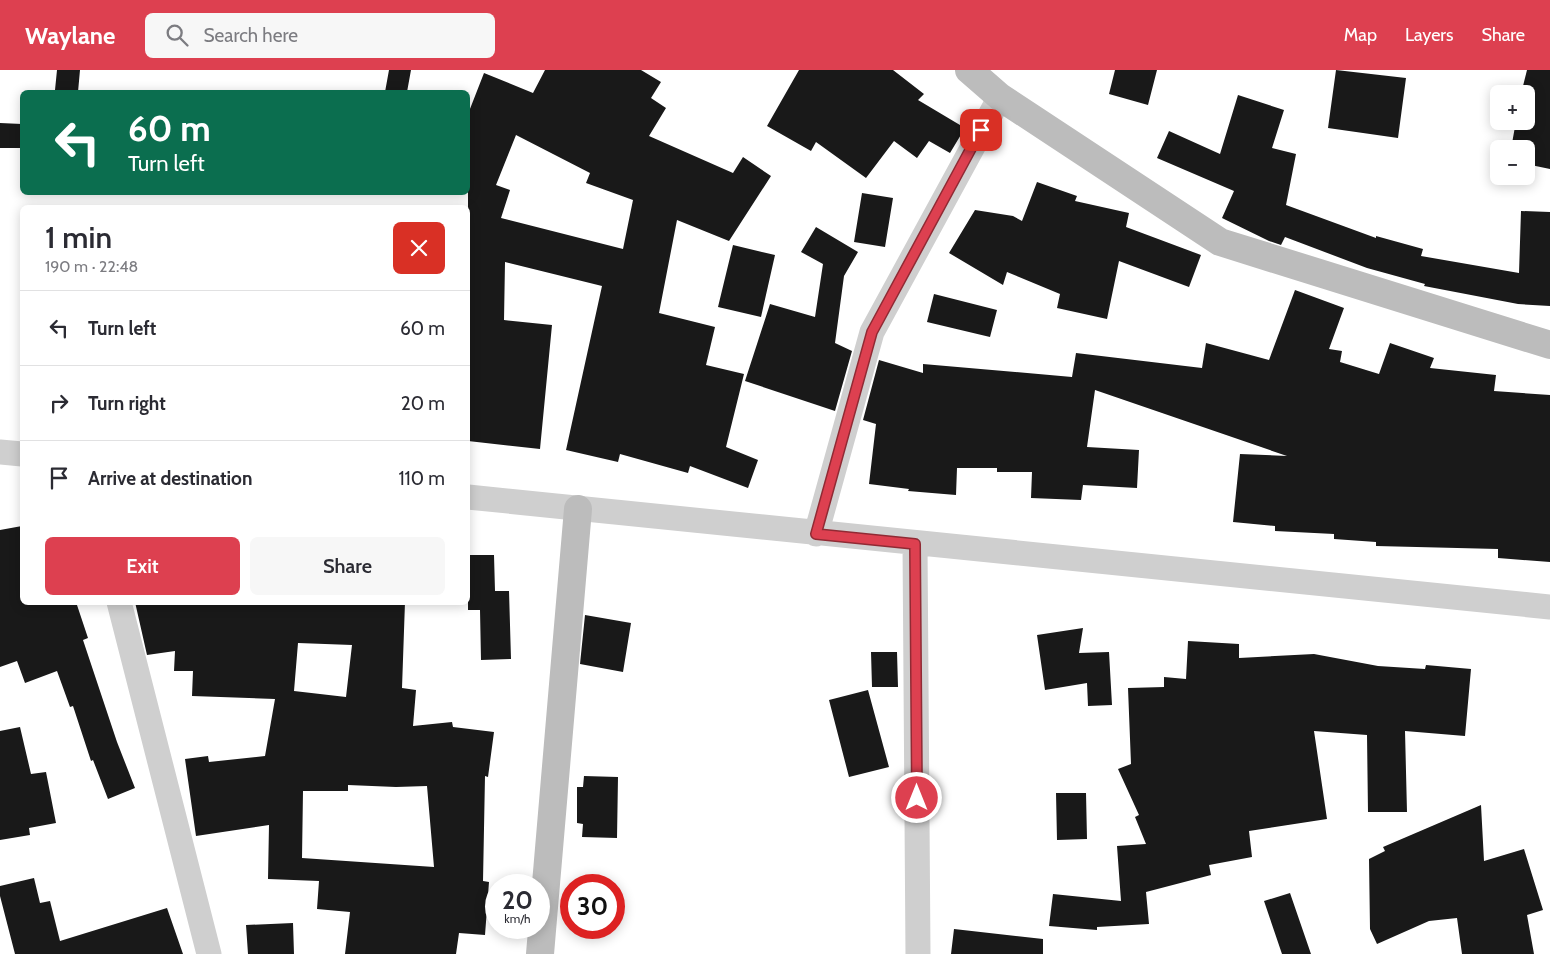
<!DOCTYPE html>
<html lang="en">
<head>
<meta charset="utf-8">
<style>
  body { margin:0; font-family:Cabin,sans-serif; background:#f7f7f7; color:#2b2b33; height:100vh; display:flex; flex-direction:column; font-size:19px; white-space:nowrap }
  * { box-sizing:border-box; margin:0 }
  p { font-size:16px; color:#7c7c81 }
  .icon { flex:none; width:28px; height:28px; fill:none; stroke:currentColor; stroke-width:2; stroke-linecap:round; stroke-linejoin:round }
  .map { position:relative; flex:1; overflow:hidden }
  .drawer { position:absolute; left:20px; top:135px; width:450px; height:400px; display:flex; flex-direction:column; background:#fff; border-radius:8px; box-shadow:0 2px 12px #0003 }
  .drawer>* { flex:none }
  .hud { position:absolute; left:20px; top:20px; width:450px; height:105px; border-radius:8px; box-shadow:0 2px 12px #0003; background:#0b6e4f; color:#fff; overflow:hidden }
  .controls { position:absolute; left:1490px; top:15px; display:grid; gap:10px }
  .controls a { display:grid; place-items:center; width:45px; height:45px; border-radius:8px; background:#fff; box-shadow:0 2px 12px #0003; font-size:25px }
  .speed { position:absolute; left:485px; top:804px; display:flex; gap:10px; font-size:25px; font-weight:700; text-align:center }
  .speed>* { display:grid; place-content:center; width:65px; height:65px; border-radius:50%; background:#fff; box-shadow:0 2px 12px #0003; line-height:1 }
  .speed small { font-size:12px; font-weight:400 }
  .speed .limit { border:8px solid #d22; background:#fff; color:#111 }
  .pin { position:absolute; display:grid; place-items:center; width:42px; height:42px; color:#fff; margin:-21px; border-radius:10px; box-shadow:0 2px 8px #0006 }
  .me { position:absolute; width:55px; margin:-28px; rotate:0deg; stroke-linejoin:round; filter:drop-shadow(0 0 4px #0008) }
  .turn { display:flex; align-items:center; gap:18px; height:105px; padding:0 25px; font-size:22px }
  .turn .icon { width:65px; height:65px; stroke-width:2.5 }
  .turn b { display:block; font-size:35px; line-height:42px }
  .round { display:grid; place-items:center; flex:none; width:52px; height:52px; border-radius:8px; background:#f7f7f7 }
  .headline { display:flex; align-items:center; justify-content:space-between; height:85px; padding:0 25px }
  h1 { font-size:30px; font-weight:600; line-height:38px }
  .cta { display:flex; gap:10px; margin-top:auto; padding:10px 25px }
  .cta a { flex:1; height:58px; border-radius:8px; background:#dd4050; color:#fff; font-size:20px; font-weight:600; line-height:58px; text-align:center }
  .cta a+a { background:#f7f7f7; color:#2b2b33 }
  ul { padding:0; list-style:none }
  li { display:flex; align-items:center; gap:15px; height:75px; padding:0 25px; border-top:1px solid #e1e1e2 }
  li div { flex:1 }
  li b { display:block; font-size:19px }
  li em { font-style:normal }
  header { display:flex; align-items:center; gap:30px; box-sizing:border-box; height:70px; padding:0 25px; background:#dd4050; color:#fff }
  header strong { font-size:24px }
  nav { display:flex; gap:28px; margin-inline-start:auto; font-size:18px }
  .search { width:350px; height:45px; background:#f7f7f7; display:flex; align-items:center; gap:12px; box-sizing:border-box; padding:0 18px; border-radius:8px; color:#7c7c81; font-size:19px }
  .map>svg:first-child { display:block }
  .building { fill:#191919; fill-rule:evenodd }
  .lines { fill:none; stroke-linecap:round; stroke-linejoin:round }
  .street { stroke:#cfcfcf; stroke-width:25 }
  .secondary { stroke:#bcbcbc; stroke-width:28 }
  .route-casing { stroke:#902a34; stroke-width:12 }
  .route { stroke:#dd4050; stroke-width:9 }
</style>
</head>
<body>
<header>
<strong>Waylane</strong>
<div class="search"><svg class="icon" aria-label="search" viewBox="0 0 24 24"><circle cx="10" cy="10" r="6"/><path d="M15 15l6 6"/></svg>Search here</div>
<nav><a>Map</a><a>Layers</a><a>Share</a></nav>
</header>
<div class="map">
<svg width="1550" height="884" viewBox="0 0 1550 884">
  <rect width="100%" height="100%" fill="#fff"/>
  <path class="building" d="M 57,0 L 80,0 L 78,22 L 55,20 Z
    M 389,0 L 411,0 L 407,22 L 385,22 Z
    M 545,0 L 641,0 L 661,12 L 651,28 L 666,38 L 649,66 L 733,103 L 743,87 L 771,106 L 729,171 L 677,150 L 659,243 L 715,257 L 706,295 L 744,304 L 726,377 L 758,390 L 748,418 L 690,396 L 688,403 L 620,384 L 618,392 L 566,380 L 602,216 L 505,192 L 504,250 L 552,255 L 540,379 L 468,371 L 468,44 L 484,3 L 533,23 ZM 516,65 L 590,103 L 586,113 L 633,130 L 623,179 L 501,148 L 510,120 L 496,115 Z
    M 799,0 L 893,0 L 924,24 L 918,30 L 965,58 L 950,83 L 929,71 L 917,88 L 894,71 L 866,108 L 816,72 L 811,81 L 767,56 Z
    M 1115,0 L 1157,0 L 1148,35 L 1109,24 Z
    M 1336,0 L 1406,8 L 1398,68 L 1328,58 Z
    M 1527,0 L 1550,0 L 1550,99 L 1526,94 L 1526,79 L 1511,79 L 1516,51 L 1526,51 L 1526,24 L 1521,24 Z
    M 1238,25 L 1284,40 L 1272,78 L 1296,84 L 1286,135 L 1376,168 L 1376,166 L 1423,179 L 1421,186 L 1519,203 L 1521,141 L 1550,142 L 1550,236 L 1518,234 L 1424,216 L 1425,214 L 1367,198 L 1285,167 L 1281,175 L 1269,171 L 1222,148 L 1234,121 L 1157,88 L 1169,61 L 1220,84 Z
    M 0,53 L 22,54 L 22,78 L 0,78 Z
    M 1037,112 L 1077,126 L 1075,131 L 1129,143 L 1126,157 L 1201,185 L 1189,217 L 1119,191 L 1107,249 L 1057,238 L 1060,224 L 1007,202 L 1003,215 L 949,183 L 975,140 L 1013,146 L 1022,151 Z
    M 862,123 L 893,128 L 885,177 L 854,172 Z
    M 816,157 L 858,182 L 844,206 L 835,273 L 852,281 L 835,341 L 745,311 L 770,234 L 815,247 L 823,194 L 801,182 Z
    M 733,175 L 775,185 L 761,247 L 718,237 Z
    M 1295,220 L 1344,238 L 1329,279 L 1342,281 L 1340,292 L 1379,304 L 1390,273 L 1434,288 L 1430,298 L 1496,305 L 1494,321 L 1550,325 L 1550,492 L 1498,488 L 1498,479 L 1376,476 L 1376,472 L 1334,469 L 1334,464 L 1275,461 L 1275,456 L 1233,452 L 1240,384 L 1287,386 L 1095,320 L 1087,377 L 1139,380 L 1137,418 L 1083,415 L 1081,430 L 1031,428 L 1032,402 L 997,402 L 997,398 L 957,398 L 956,425 L 908,421 L 909,419 L 869,414 L 876,354 L 863,350 L 879,290 L 923,303 L 923,294 L 1072,307 L 1076,283 L 1202,298 L 1206,273 L 1269,290 Z
    M 934,224 L 997,240 L 990,267 L 927,252 Z
    M 22,456 L 22,532 L 76,532 L 88,568 L 83,570 L 117,672 L 135,718 L 108,729 L 93,690 L 91,691 L 73,636 L 70,637 L 57,601 L 25,613 L 17,591 L 0,597 L 0,460 Z
    M 468,485 L 494,485 L 495,521 L 509,521 L 511,589 L 481,590 L 480,540 L 468,540 Z
    M 135,532 L 405,532 L 402,618 L 416,620 L 413,656 L 452,652 L 453,657 L 494,662 L 488,707 L 485,706 L 483,811 L 489,812 L 485,865 L 459,863 L 456,884 L 345,884 L 350,842 L 317,839 L 319,811 L 268,809 L 269,755 L 196,766 L 185,689 L 208,686 L 209,692 L 265,686 L 275,629 L 192,626 L 193,601 L 174,601 L 175,581 L 147,585 ZM 298,573 L 352,575 L 346,627 L 294,621 ZM 348,715 L 396,717 L 427,716 L 434,797 L 302,788 L 303,721 L 348,721 Z
    M 585,545 L 631,553 L 623,602 L 580,594 Z
    M 1083,558 L 1079,583 L 1109,582 L 1112,635 L 1088,636 L 1087,613 L 1045,620 L 1037,565 Z
    M 1188,571 L 1239,574 L 1239,588 L 1314,584 L 1378,596 L 1425,599 L 1426,595 L 1471,599 L 1465,666 L 1405,661 L 1407,742 L 1368,742 L 1367,665 L 1314,661 L 1327,749 L 1249,761 L 1252,787 L 1209,795 L 1211,805 L 1146,822 L 1149,854 L 1097,857 L 1097,860 L 1049,856 L 1053,824 L 1121,831 L 1117,776 L 1146,774 L 1135,747 L 1139,745 L 1118,699 L 1131,694 L 1128,618 L 1164,617 L 1164,607 L 1186,609 Z
    M 871,582 L 897,582 L 898,617 L 872,617 Z
    M 868,620 L 889,697 L 849,707 L 829,630 Z
    M 20,657 L 31,704 L 46,702 L 56,753 L 29,758 L 30,765 L 0,770 L 0,661 Z
    M 584,706 L 618,707 L 617,768 L 582,767 L 583,754 L 577,753 L 577,717 L 583,717 Z
    M 1056,723 L 1086,723 L 1087,769 L 1057,770 Z
    M 1481,735 L 1484,791 L 1524,779 L 1543,840 L 1527,845 L 1534,884 L 1462,884 L 1457,848 L 1429,851 L 1377,874 L 1370,859 L 1369,789 L 1385,781 L 1383,777 Z
    M 34,808 L 40,833 L 50,831 L 60,871 L 167,838 L 183,884 L 15,884 L 0,826 L 0,816 Z
    M 1290,823 L 1311,884 L 1282,884 L 1264,831 Z
    M 293,853 L 294,884 L 248,884 L 246,855 Z
    M 954,859 L 1043,869 L 1043,884 L 951,884 Z"/>
  <g class="lines">
    <path class="street" d="M 0,382 L 22,384
      M 468,427 L 1550,537
      M 816,464 L 872,262 L 1000,27
      M 915,474 L 918,884
      M 119,532 L 209,884"/>
    <path class="secondary" d="M 969,0 L 1000,27 L 1220,172 L 1550,275
      M 540,884 L 578,439"/>
  </g>
  <g class="lines">
    <defs>
      <path id="route" d="M 917,728 L 915,474 L 816,464 L 872,262 L 981,60"/>
    </defs>
    <use href="#route" class="route-casing"/>
    <use href="#route" class="route"/>
  </g>
</svg>
<div class="controls">
<a>+</a>
<a>−</a>
</div>
<div class="speed"><div>20<small>km/h</small></div><div class="limit">30</div></div>
<div class="pin" style="left:981px;top:60px;background:#d93025"><svg class="icon" aria-label="arrive" viewBox="0 0 24 24"><path d="M6 21V4h12l-3 4 3 4H6"/></svg></div>
<svg class="me" style="left:917px;top:728px" viewBox="-20 -20 40 40"><circle r="17" fill="#dd4050" stroke="#fff" stroke-width="3"/><path d="M0-11L8 9 0 5-8 9z" fill="#fff"/></svg>
<div class="hud">
<div class="turn"><svg class="icon" aria-label="left" viewBox="0 0 24 24"><path d="M17 20v-9H6M10 6l-5 5 5 5"/></svg><div><b>60 m</b>Turn left</div></div>
</div>
<section class="drawer">
<div class="headline"><div><h1>1 min</h1><p>190 m · 22:48</p></div><a class="round" style="background:#d93025;color:#fff"><svg class="icon" aria-label="close" viewBox="0 0 24 24"><path d="M6 6l12 12M18 6L6 18"/></svg></a></div>
<ul>
<li><svg class="icon" aria-label="left" viewBox="0 0 24 24"><path d="M17 20v-9H6M10 6l-5 5 5 5"/></svg><div><b>Turn left</b></div><em>60 m</em></li>
<li><svg class="icon" aria-label="right" viewBox="0 0 24 24"><path d="M7 20v-9h11M14 6l5 5-5 5"/></svg><div><b>Turn right</b></div><em>20 m</em></li>
<li><svg class="icon" aria-label="arrive" viewBox="0 0 24 24"><path d="M6 21V4h12l-3 4 3 4H6"/></svg><div><b>Arrive at destination</b></div><em>110 m</em></li>
</ul>
<div class="cta"><a>Exit</a><a>Share</a></div>
</section>
</div>
</body>
</html>
